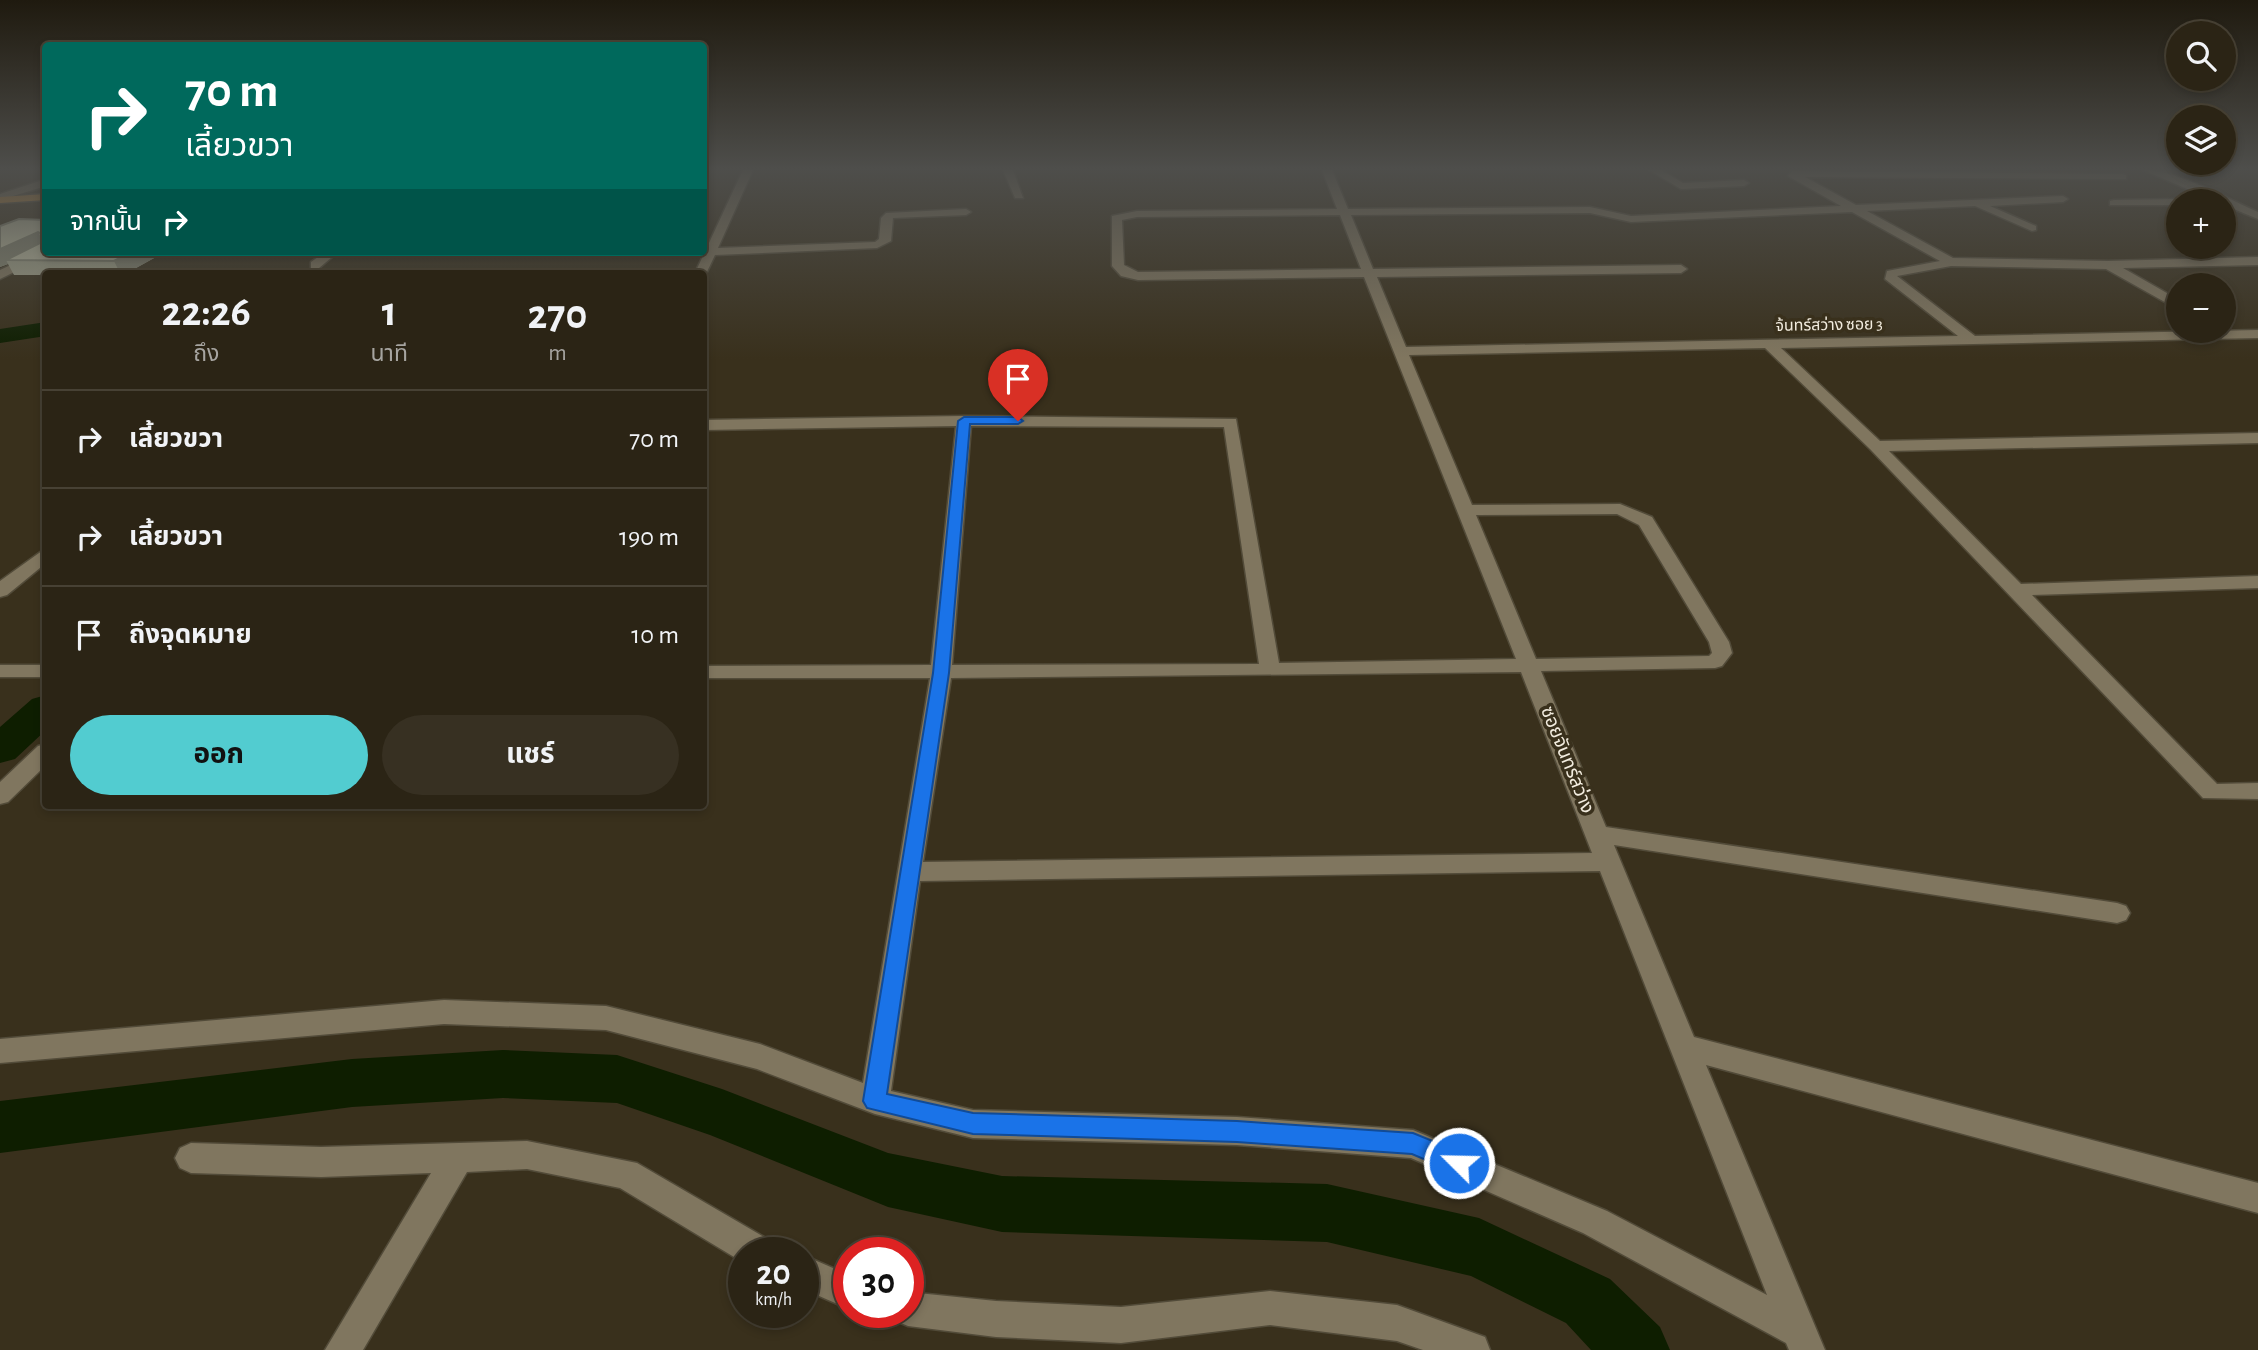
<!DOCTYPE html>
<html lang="th">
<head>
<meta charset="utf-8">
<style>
  body { margin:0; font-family:"Alegreya Sans","Noto Sans Thai",sans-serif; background:#373022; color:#f1f3f6; height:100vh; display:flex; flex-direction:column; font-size:26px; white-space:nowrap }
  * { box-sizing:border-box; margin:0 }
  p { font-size:23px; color:#a6a4a0 }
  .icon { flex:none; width:38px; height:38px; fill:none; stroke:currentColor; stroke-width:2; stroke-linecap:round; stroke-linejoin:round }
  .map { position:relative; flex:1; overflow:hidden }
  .drawer { position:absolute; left:42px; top:270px; width:665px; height:539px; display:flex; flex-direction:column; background:#2b2415; border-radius:7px; box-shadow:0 4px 10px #0003,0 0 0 2px #474134 }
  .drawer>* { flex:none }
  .guide { position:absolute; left:42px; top:42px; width:665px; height:214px; border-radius:7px; box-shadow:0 4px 10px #0003,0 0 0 2px #474134; background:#00695c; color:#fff; overflow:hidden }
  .controls { position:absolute; left:2166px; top:21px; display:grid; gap:14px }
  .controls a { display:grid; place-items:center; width:70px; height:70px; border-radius:50%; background:#2b2415; box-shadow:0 4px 10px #0003,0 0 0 2px #474134; font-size:35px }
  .speed { position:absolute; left:728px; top:1237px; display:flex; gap:14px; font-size:35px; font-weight:700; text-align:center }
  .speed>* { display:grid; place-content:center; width:91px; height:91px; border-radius:50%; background:#2b2415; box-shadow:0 4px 10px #0003,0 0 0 2px #474134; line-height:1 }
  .speed small { font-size:18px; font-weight:400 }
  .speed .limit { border:10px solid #d22; background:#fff; color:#111 }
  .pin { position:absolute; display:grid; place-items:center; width:60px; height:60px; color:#fff; margin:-72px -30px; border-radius:50% 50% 50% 0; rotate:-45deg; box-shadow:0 0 7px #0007 }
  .pin .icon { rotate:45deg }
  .me { position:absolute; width:77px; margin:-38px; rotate:293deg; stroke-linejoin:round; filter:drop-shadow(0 0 5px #0008) }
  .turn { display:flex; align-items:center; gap:24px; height:147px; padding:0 28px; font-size:32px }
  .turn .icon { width:91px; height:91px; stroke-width:2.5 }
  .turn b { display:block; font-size:49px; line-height:60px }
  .then { display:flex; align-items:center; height:66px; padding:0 28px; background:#0003; gap:14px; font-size:26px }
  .eta { display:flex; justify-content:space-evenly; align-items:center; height:119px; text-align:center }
  .eta b { font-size:42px; font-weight:700; line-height:49px }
  .cta { display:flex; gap:14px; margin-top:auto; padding:14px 28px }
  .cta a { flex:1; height:80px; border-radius:42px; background:#52ccd0; color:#111; font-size:28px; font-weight:700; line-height:80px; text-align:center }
  .cta a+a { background:#373022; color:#f1f3f6 }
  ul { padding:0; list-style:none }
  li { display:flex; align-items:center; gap:21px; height:98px; padding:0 28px; border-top:2px solid #474134 }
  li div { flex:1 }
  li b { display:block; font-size:26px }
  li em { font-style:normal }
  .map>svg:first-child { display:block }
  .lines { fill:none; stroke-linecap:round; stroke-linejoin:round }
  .canal { fill:#0e1e00; fill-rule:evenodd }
  .minor-casing { stroke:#524b39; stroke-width:3 }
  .major-casing { stroke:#524b39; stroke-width:3 }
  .minor { fill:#80765f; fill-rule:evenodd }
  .major { fill:#c78a35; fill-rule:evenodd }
  .wall { fill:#a1a28b }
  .shaded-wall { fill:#838471 }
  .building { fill:#bbbca2; stroke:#838471; stroke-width:2 }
  .route { fill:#1a73e8; stroke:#114b97; stroke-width:2 }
  .labels { text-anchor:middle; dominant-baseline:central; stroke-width:7; stroke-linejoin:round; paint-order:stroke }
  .far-street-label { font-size:16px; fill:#f2ecdf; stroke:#39301c }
  .street-label { font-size:19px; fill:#f2ecdf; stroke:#39301c }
</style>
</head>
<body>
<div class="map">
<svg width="2258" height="1350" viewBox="0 0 2258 1350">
  <rect width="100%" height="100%" fill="#39301c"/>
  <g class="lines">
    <path class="canal" d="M 46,322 L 46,336 L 0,343 L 0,329 Z
      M 46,695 L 46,730 L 15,759 L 0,763 L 0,727 L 32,699 Z
      M 503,1050 L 617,1055 L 722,1089 L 888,1153 L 1002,1176 L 1327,1184 L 1479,1218 L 1610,1279 L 1660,1327 L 1670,1350 L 1591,1350 L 1566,1323 L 1471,1276 L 1327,1242 L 1002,1232 L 888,1207 L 710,1135 L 617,1103 L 503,1098 L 352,1107 L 0,1153 L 0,1101 L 352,1059 Z"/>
    <defs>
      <path id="minor" d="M 743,170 L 753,170 L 718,248 L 875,242 L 879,239 L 881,218 L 886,213 L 966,209 L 971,212 L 966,215 L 893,218 L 891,241 L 877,248 L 715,255 L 705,276 L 695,273 Z
        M 1003,170 L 1013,170 L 1023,198 L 1015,198 Z
        M 1322,170 L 1332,170 L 1348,209 L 1590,207 L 1631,216 L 1841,206 L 1788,176 L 1792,171 L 2122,174 L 2126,175 L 2126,179 L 1805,177 L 1856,205 L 2063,196 L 2068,199 L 2063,202 L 1990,206 L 2036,226 L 2036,230 L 2032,231 L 1975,206 L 1867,211 L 1953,258 L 2108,261 L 2258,257 L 2258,265 L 2123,268 L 2179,300 L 2179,310 L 2106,269 L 1951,266 L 1897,276 L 1975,336 L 2258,330 L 2258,338 L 1781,348 L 1880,441 L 2258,433 L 2258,443 L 1889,451 L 2021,584 L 2258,576 L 2258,588 L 2032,595 L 2217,784 L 2258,783 L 2258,799 L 2203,798 L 1870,449 L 1765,348 L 1409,355 L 1472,505 L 1620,504 L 1652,517 L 1729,642 L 1732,653 L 1722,666 L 1715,668 L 1541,671 L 1606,827 L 2117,903 L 2126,906 L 2130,913 L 2126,920 L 2117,923 L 1614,845 L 1694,1037 L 2258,1183 L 2258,1213 L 1706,1065 L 1825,1350 L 1789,1350 L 1786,1343 L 1583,1233 L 1411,1158 L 1237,1145 L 973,1138 L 875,1114 L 757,1069 L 606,1030 L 444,1024 L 0,1063 L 0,1039 L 444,1000 L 606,1006 L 760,1044 L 863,1083 L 930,678 L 704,678 L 704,666 L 931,665 L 956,426 L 704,430 L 704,420 L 964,416 L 1236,419 L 1279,663 L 1516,659 L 1364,277 L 1138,280 L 1121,276 L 1112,266 L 1112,216 L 1137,211 L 1337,209 ZM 1852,212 L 1940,261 L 1887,271 L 1885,279 L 1958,336 L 1406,347 L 1377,277 L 1681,273 L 1687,269 L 1681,265 L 1373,269 L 1351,215 L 1590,213 L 1631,222 ZM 1340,215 L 1361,269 L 1138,272 L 1124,265 L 1122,220 L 1137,217 ZM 971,426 L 1224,427 L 1259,664 L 952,665 ZM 1617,514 L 1639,525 L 1709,642 L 1712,653 L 1709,656 L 1536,659 L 1476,515 ZM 1521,672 L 1592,853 L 923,862 L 951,678 ZM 1600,871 L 1767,1295 L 1607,1211 L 1413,1130 L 1237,1117 L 973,1110 L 891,1091 L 920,881 Z
        M 1649,170 L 1661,170 L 1683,183 L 1744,180 L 1749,183 L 1744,186 L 1681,189 Z
        M 2143,170 C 2177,170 2226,198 2258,212 L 2258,219 L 2224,205 L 2224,201 L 2215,201 Z
        M 46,179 L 46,186 L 0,200 L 0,194 Z
        M 2114,200 L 2179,199 L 2184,201 L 2179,201 L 2179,205 L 2110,205 L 2110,201 Z
        M 45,249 L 55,252 L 0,279 L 0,270 Z
        M 325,252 L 338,252 L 319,268 L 311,268 L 311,262 Z
        M 46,548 L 46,563 L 7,595 L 0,597 L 0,581 Z
        M 0,665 L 46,665 L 46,677 L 0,677 Z
        M 46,744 L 46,765 L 8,802 L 0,804 L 0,782 L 38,746 Z
        M 527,1141 L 637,1163 L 771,1241 L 776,1253 L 744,1253 L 744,1263 L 620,1188 L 527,1169 L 467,1172 L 363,1350 L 325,1350 L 431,1173 L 321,1177 L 191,1173 L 180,1168 L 175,1158 L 180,1148 L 191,1143 L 321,1147 Z
        M 803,1255 L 849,1275 L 849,1309 L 803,1289 Z
        M 1270,1291 L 1397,1305 L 1485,1337 L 1490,1350 L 1423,1350 L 1397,1341 L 1270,1325 L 1121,1343 L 996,1337 L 908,1326 L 896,1321 L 892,1312 L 908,1312 L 908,1292 L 996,1301 L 1121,1307 Z"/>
      <path id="major" d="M 46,194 L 46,200 L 0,203 L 0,197 Z"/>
    </defs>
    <use href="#minor" class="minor-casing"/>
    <use href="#major" class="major-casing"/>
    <use href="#minor" class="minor"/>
    <use href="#major" class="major"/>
  </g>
  <path class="wall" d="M 46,220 L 46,252 L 165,252 L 127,273 L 46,273 L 46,275 L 14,275 L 8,264 L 0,267 L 0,226 Z"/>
  <path class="shaded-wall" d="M 38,232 L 46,247 L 6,260 L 8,264 L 0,267 L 0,249 Z
    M 131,252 L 165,252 L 127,273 L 120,273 L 114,261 Z"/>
  <path class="building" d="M 19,219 L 46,220 L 46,236 L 38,232 L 0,249 L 0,226 Z
    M 46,240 L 46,252 L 131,252 L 114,261 L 6,260 Z"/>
  <linearGradient id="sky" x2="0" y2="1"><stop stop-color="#1f1a0f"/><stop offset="0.47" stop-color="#4e4e4b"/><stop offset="1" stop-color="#4e4e4b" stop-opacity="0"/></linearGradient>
  <rect width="2258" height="359" fill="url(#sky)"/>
  <path class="route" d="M 964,417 L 1018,417 L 1023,421 L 1018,424 L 970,424 L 949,673 L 887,1094 L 973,1113 L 1237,1121 L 1413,1133 L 1467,1155 L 1471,1163 L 1467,1171 L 1459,1174 L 1412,1154 L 1237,1142 L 973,1134 L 867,1108 L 863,1101 L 933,673 L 958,421 Z"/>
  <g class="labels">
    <g class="far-street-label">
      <text transform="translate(1829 325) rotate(-1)">จ้นทร์สว่าง ซอย 3</text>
    </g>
    <g class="street-label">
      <text transform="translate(1567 760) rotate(68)">ซอยจันทร์สว่าง</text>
    </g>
  </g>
</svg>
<div class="controls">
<a><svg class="icon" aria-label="search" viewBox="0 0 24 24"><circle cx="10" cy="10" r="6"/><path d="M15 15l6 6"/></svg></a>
<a><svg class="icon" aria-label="layers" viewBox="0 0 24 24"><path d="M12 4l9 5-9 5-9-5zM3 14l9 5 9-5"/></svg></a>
<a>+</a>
<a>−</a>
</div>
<div class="speed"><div>20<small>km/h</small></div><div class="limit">30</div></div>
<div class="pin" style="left:1018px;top:421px;background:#d93025"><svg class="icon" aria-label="arrive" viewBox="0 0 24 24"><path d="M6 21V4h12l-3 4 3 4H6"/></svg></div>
<svg class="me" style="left:1459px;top:1163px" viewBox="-20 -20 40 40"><circle r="17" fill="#1a73e8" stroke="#fff" stroke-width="3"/><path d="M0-11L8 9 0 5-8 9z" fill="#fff"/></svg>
<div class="guide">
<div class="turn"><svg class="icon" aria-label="right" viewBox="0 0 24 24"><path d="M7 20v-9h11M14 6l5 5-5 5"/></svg><div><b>70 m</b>เลี้ยวขวา</div></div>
<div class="then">จากนั้น<svg class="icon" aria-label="right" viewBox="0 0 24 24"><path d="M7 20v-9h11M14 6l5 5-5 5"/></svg></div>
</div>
<section class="drawer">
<div class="eta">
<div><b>22:26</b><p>ถึง</p></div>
<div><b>1</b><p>นาที</p></div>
<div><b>270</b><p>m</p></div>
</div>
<ul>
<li><svg class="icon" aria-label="right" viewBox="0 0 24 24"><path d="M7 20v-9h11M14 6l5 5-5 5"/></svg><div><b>เลี้ยวขวา</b></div><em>70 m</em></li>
<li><svg class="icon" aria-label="right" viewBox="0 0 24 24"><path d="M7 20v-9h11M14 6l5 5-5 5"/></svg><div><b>เลี้ยวขวา</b></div><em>190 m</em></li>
<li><svg class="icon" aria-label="arrive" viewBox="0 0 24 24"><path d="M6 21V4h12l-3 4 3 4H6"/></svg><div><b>ถึงจุดหมาย</b></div><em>10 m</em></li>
</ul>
<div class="cta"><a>ออก</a><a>แชร์</a></div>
</section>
</div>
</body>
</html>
